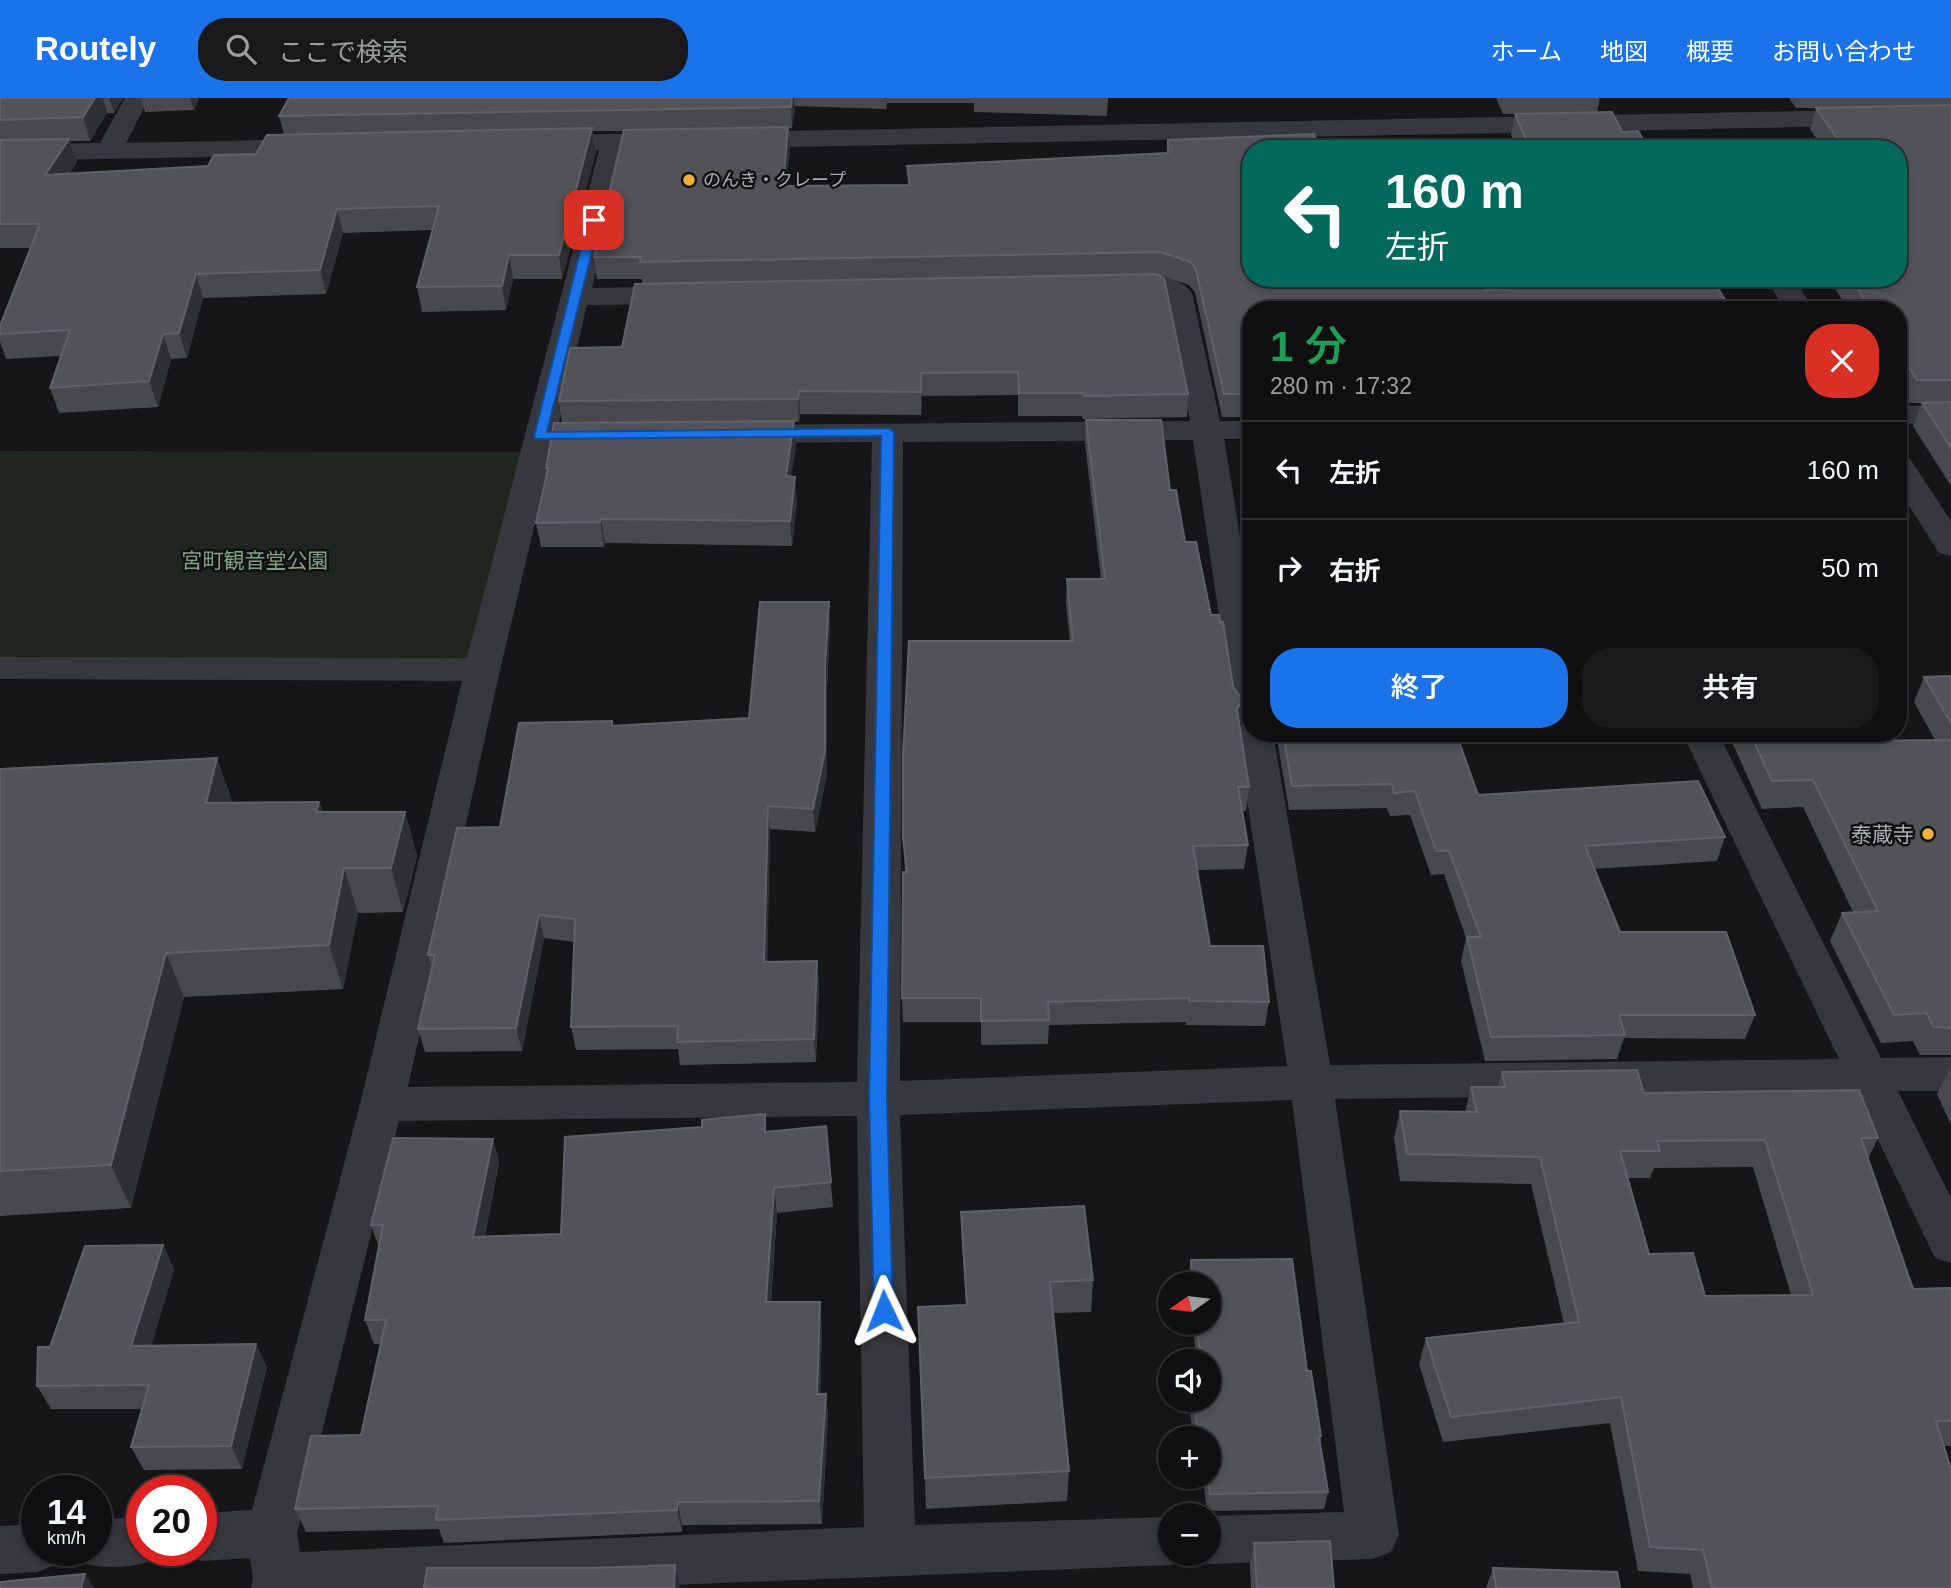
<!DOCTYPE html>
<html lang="ja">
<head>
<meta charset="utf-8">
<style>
  body { margin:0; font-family:Arial,"Noto Sans JP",sans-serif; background:#19191b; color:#f1f3f6; height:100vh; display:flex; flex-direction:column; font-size:26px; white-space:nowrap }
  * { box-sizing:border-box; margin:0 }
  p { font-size:23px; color:#9c9d9f }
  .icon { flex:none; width:38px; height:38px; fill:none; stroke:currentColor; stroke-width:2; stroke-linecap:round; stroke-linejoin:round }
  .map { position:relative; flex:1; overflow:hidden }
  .sheet { position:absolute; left:1242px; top:203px; width:665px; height:441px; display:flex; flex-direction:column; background:#101012; border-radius:28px; box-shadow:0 4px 10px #0003,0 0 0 2px #303032 }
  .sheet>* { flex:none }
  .banner { position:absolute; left:1242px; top:42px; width:665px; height:147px; border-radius:28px; box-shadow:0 4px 10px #0003,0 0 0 2px #303032; background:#00695c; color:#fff; overflow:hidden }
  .needle { width:46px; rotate:256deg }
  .controls { position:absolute; left:1158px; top:1174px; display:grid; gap:14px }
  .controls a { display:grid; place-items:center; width:63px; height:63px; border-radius:50%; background:#101012; box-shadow:0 4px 10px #0003,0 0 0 2px #303032; font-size:35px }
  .speed { position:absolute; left:21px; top:1377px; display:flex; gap:14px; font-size:35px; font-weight:700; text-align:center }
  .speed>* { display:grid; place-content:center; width:91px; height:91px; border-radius:50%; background:#101012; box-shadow:0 4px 10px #0003,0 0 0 2px #303032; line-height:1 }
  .speed small { font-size:18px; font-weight:400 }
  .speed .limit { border:10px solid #d22; background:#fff; color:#111 }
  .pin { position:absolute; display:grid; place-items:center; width:60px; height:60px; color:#fff; margin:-30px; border-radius:14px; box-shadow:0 4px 10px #0006 }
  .me { position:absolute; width:77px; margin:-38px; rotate:358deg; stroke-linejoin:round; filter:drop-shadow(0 0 5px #0008) }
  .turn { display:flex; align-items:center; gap:24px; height:147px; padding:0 28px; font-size:32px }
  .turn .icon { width:91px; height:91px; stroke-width:2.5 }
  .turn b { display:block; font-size:49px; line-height:60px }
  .round { display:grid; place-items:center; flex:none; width:74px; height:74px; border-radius:28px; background:#19191b }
  .headline { display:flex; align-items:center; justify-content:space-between; height:119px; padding:0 28px }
  h1 { font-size:42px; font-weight:600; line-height:52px; color:#1e9e55 }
  .cta { display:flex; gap:14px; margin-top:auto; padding:14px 28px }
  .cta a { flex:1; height:80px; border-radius:28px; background:#1a73e8; color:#fff; font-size:28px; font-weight:600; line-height:80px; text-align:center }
  .cta a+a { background:#19191b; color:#f1f3f6 }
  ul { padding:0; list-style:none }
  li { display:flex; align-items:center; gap:21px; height:98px; padding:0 28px; border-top:2px solid #303032 }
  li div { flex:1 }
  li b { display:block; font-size:26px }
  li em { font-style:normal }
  header { display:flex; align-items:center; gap:42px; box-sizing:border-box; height:98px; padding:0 35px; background:#1a73e8; color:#fff }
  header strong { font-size:33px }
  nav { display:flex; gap:38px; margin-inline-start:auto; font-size:24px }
  .search { width:490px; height:63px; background:#19191b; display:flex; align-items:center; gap:18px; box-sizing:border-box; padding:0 24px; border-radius:28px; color:#9c9d9f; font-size:26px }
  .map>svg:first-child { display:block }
  .green { fill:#1e261f }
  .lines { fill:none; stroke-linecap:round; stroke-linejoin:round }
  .minor { fill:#37383d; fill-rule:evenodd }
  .wall { fill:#47494d; fill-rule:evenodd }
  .shaded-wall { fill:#2f3033 }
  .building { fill:#525359; stroke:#5f6168; stroke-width:2; fill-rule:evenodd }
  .route { fill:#1a73e8; stroke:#114b97; stroke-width:2 }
  .poi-dot { fill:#f2b134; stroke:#111113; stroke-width:2.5 }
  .labels { text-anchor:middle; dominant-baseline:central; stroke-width:5; stroke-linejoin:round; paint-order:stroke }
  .far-poi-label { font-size:18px; fill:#a8adb8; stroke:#111113; text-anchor:start }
  .park-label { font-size:21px; fill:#7fa381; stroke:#111113 }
  .poi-label { font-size:21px; fill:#a8adb8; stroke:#111113; text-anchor:end }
</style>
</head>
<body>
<header>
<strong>Routely</strong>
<div class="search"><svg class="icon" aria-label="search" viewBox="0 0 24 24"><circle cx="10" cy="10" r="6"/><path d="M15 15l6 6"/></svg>ここで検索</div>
<nav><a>ホーム</a><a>地図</a><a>概要</a><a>お問い合わせ</a></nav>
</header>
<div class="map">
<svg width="1951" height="1490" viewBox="0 0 1951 1490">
  <rect width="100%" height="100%" fill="#161618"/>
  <path class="green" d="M 0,353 L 536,354 L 482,572 L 0,570 Z"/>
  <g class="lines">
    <path class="minor" d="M 125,0 L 149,0 L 126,45 L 311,41 L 320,44 L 324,49 L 320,54 L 311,57 L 0,63 L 0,47 L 100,45 Z
      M 1951,10 L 1951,26 L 735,50 L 726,47 L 722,42 L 726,37 L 735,34 Z
      M 675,35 L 684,38 L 688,43 L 684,48 L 625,51 L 592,190 L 684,188 L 694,191 L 698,197 L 694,203 L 684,206 L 587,207 L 500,572 L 408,989 L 857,984 L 872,344 L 742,345 L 731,343 L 727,336 L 731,329 L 742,327 L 1190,323 L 1165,200 C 1146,192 1125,199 1105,194 L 1101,188 L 1105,182 C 1129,176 1176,172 1192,195 L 1220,323 L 1251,323 L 1251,341 L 1224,341 L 1251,505 L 1251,635 L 1273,635 L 1330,967 L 1839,961 L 1682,635 L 1718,635 L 1881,960 L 1951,959 L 1951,993 L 1898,993 L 1951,1100 L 1951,1165 L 1935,1160 L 1855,994 L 1335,1001 L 1399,1437 L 1391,1454 L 1373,1461 L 1209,1466 L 1190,1458 L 1171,1467 L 597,1490 L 251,1490 L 253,1480 L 250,1460 L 201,1463 L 183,1456 L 181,1452 L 201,1452 L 201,1415 L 252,1412 L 360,1006 L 462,583 L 0,581 L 0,559 L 467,560 L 599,52 L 543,53 L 534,50 L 530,45 L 534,40 L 543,37 ZM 1193,342 L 1233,612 L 1238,620 L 1251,624 L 1242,626 L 1237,635 L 1287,968 L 900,983 L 903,344 ZM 1292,1002 L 1344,1414 L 1209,1418 L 1209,1456 L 1171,1456 L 1171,1419 L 915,1427 L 900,1017 ZM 857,1018 L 864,1429 L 300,1454 L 297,1435 L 399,1023 Z
      M 1466,180 L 1494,180 L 1509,212 L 1481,212 Z
      M 1766,180 L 1794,180 L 1814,212 L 1785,212 Z
      M 1951,307 L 1951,325 L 1899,326 L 1899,308 Z
      M 1899,359 L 1910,361 L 1951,423 L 1951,458 L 1939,455 L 1899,392 Z
      M 142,1419 L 142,1452 L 163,1452 L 160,1460 C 134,1470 104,1473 78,1463 L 73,1452 L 96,1452 L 96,1422 Z
      M 37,1426 L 37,1452 L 62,1452 L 55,1467 L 37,1474 L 0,1476 L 0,1428 Z"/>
  </g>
  <path class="wall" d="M 0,0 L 123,0 L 114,15 L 107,15 L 90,43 L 70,43 L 77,64 L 69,76 L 208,68 L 256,56 L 284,36 L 279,18 L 289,0 L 1108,0 L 1107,18 L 974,14 L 974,5 L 887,5 L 886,11 L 795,8 L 792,30 L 788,30 L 790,51 L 786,88 L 908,87 L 907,68 L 1167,55 L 1168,42 L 1251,51 L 1485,192 L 1502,191 L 1497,180 L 1712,180 L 1251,212 L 1251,319 L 1222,319 L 1195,194 L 1189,187 L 1156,176 L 1188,296 L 1187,319 L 1083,321 L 1082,318 L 1018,318 L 1018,297 L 922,298 L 921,317 L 800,316 L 799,324 L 794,324 L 796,347 L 791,379 L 797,403 L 792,448 L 605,445 L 604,449 L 541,449 L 536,425 L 547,376 L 546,370 L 562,325 L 559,303 L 622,249 L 642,186 L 642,181 L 597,181 L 594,159 L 624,33 L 593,33 L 596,54 L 562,181 L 513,181 L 506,212 L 422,214 L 417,189 L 432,132 L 343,135 L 326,196 L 203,200 L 187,260 L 171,261 L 158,309 L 59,315 L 50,290 L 61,258 L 6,261 L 0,244 L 0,228 L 30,150 L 0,150 Z
    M 141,0 L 199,0 L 194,12 L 145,14 Z
    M 1496,0 L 1600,0 L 1597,14 L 1503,16 Z
    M 1789,0 L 1951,0 L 1951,388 L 1913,328 L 1922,305 L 1908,305 L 1899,290 L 1899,212 L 1849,212 L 1828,180 L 1899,180 L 1899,51 L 1823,51 L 1810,31 L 1816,10 L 1796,10 Z
    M 1515,16 L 1622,34 L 1649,51 L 1517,51 L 1511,37 Z
    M 1086,322 L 1170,392 L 1185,444 L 1211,517 L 1233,588 L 1239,597 L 1244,600 L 1241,624 L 1240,626 L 1249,689 L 1246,713 L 1242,713 L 1248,747 L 1244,771 L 1197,772 L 1210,848 L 1269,904 L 1265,928 L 1186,927 L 1186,924 L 1049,927 L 1048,946 L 981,947 L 981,924 L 903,924 L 902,900 L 905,774 L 903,740 L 1070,543 L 1066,505 L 1067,481 L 1101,481 L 1085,345 Z
    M 830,527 L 827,590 L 827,676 L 815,734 L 770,731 L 767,864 L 817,863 L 819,886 L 816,964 L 680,967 L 678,951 L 576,952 L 571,929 L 574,844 L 544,840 L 522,953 L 425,954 L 418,931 L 432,870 L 428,857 L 500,729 L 612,623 L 613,628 L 749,620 Z
    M 1951,578 L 1951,957 L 1920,957 L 1913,943 L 1881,945 L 1830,843 L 1842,815 L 1853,814 L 1803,709 L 1762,711 L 1728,635 L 1835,635 L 1839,643 L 1935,642 L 1914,604 L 1924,579 Z
    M 1276,635 L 1456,635 L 1478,697 L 1725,739 L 1717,763 L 1594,771 L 1620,834 L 1755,917 L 1745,941 L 1624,940 L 1617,961 L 1485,963 L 1461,863 L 1466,840 L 1444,776 L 1431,777 L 1410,717 L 1390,718 L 1387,710 L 1289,712 Z
    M 0,671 L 233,705 L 319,704 L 323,714 L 405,714 L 417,758 L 403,814 L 358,815 L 343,891 L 184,899 L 131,1110 L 0,1118 Z
    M 1951,969 L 1951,1027 L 1937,996 Z
    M 1502,974 L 1644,995 L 1878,1040 L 1868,1061 L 1913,1191 L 1951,1190 L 1951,1348 L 1944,1348 L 1951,1490 L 1693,1490 L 1690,1476 L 1638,1473 L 1610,1325 L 1443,1344 L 1419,1266 L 1426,1240 L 1564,1226 L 1531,1086 L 1400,1083 L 1394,1040 L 1400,1013 L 1465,1014 L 1471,989 L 1497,989 ZM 1753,1069 L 1791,1197 L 1705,1198 L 1649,1156 L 1627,1080 L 1650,1080 L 1654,1070 Z
    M 826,1028 L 833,1109 L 777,1115 L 771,1204 L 822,1228 L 820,1296 L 826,1296 L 828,1320 L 822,1426 L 682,1427 L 682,1434 L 444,1445 L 439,1431 L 306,1434 L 295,1411 L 361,1337 L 380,1246 L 374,1246 L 365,1222 L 379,1150 L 371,1127 L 493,1041 L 499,1065 L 485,1138 L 561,1136 L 767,1034 Z
    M 961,1114 L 1093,1182 L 1091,1214 L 1053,1215 L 1069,1373 L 1067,1403 L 926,1411 L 918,1209 L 966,1207 L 962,1146 Z
    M 163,1147 L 174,1172 L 151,1247 L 267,1269 L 242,1371 L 144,1372 L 131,1349 L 142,1311 L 51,1311 L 37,1288 L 50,1249 Z
    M 1191,1162 L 1307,1273 L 1321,1338 L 1320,1345 L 1328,1394 L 1324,1411 L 1207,1413 L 1203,1379 L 1209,1379 L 1209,1340 L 1193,1340 L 1189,1302 L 1209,1302 L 1209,1264 L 1196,1264 L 1193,1225 L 1209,1225 L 1209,1186 L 1189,1186 L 1188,1180 Z
    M 1254,1445 L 1334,1490 L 1251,1490 L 1250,1467 Z
    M 1493,1470 L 1620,1490 L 1486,1490 Z"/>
  <path class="shaded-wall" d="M 95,0 L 103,0 L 107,15 L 90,43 L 83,19 Z
    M 109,0 L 123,0 L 114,15 Z
    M 190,0 L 199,0 L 194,12 Z
    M 792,0 L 794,0 L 795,8 L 792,30 L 791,9 Z
    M 788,29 L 790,51 L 784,109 L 783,88 Z
    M 592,30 L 596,54 L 562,181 L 559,157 Z
    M 69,41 L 77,64 L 53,101 L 45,77 Z
    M 337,111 L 343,135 L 326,196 L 320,172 Z
    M 509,157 L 513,181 L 506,212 L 502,188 Z
    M 196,176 L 203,200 L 187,260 L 179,235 Z
    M 163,236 L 171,261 L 158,309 L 149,283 Z
    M 921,275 L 922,298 L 921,317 Z
    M 799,293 L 800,316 L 799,324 L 798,301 Z
    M 794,323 L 796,347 L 788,403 L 786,378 Z
    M 795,379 L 797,403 L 792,448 L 790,423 Z
    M 601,421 L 605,445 L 604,449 L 600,424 Z
    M 829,504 L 830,527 L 827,590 L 827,676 L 815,734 L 813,711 Z
    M 1244,600 L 1241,624 L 1234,635 L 1237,611 Z
    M 217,660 L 233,705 L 206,705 Z
    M 319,704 L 333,748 L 316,714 Z
    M 768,708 L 770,731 L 767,887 L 764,864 Z
    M 405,714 L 417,758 L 403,814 L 391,770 Z
    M 344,770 L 358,815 L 343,891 L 329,847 Z
    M 539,817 L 544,840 L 522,953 L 516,930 Z
    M 166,855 L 184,899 L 131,1110 L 111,1067 Z
    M 817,863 L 819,886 L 816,964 L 814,941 Z
    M 493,1041 L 499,1065 L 480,1163 L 473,1139 Z
    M 774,1090 L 777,1115 L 769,1228 L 766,1204 Z
    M 163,1147 L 174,1172 L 144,1272 L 131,1248 Z
    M 820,1204 L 822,1228 L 820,1320 L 817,1296 Z
    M 256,1246 L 267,1269 L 242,1371 L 231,1348 Z
    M 826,1296 L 828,1320 L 822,1426 L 819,1403 Z
    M 678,1404 L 682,1427 L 682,1434 L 677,1412 Z
    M 675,1467 L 680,1490 L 674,1490 Z
    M 85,1476 L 94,1490 L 81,1490 Z"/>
  <path class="building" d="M 0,0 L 95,0 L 83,19 L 0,22 Z
    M 289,0 L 792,0 L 791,9 L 279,18 Z
    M 1951,7 L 1951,282 L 1917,282 L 1899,254 L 1899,212 L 1871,212 L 1851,180 L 1899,180 L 1899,141 L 1909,141 L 1899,126 L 1899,51 L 1850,51 L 1849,49 L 1843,49 L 1816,10 Z
    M 1612,14 L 1622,34 L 1638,33 L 1649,51 L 1530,51 L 1515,16 Z
    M 788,29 L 783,88 L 910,87 L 907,68 L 1168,55 L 1168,42 L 1314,36 L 1319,51 L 1251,51 L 1251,180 L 1479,180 L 1485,192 L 1516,190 L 1511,180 L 1712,180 L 1731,212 L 1251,212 L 1251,296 L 1224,296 L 1196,172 L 1191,164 L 1160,154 L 640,164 L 641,159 L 594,159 L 624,32 Z
    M 592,30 L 559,157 L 509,157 L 502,188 L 417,189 L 439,108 L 337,111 L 320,172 L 196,176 L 179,235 L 163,236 L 149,283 L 50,290 L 70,232 L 0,236 L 0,228 L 40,126 L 0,126 L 0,42 L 69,41 L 45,77 L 208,68 L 214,57 L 256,56 L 267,37 Z
    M 1156,176 L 1164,180 L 1188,296 L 1084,298 L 1083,295 L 1019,295 L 1018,274 L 921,275 L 921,294 L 799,293 L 798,301 L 559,303 L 570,250 L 622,249 L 635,186 Z
    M 1951,304 L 1951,350 L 1922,305 Z
    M 1086,322 L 1161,322 L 1170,392 L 1176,392 L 1185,444 L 1196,444 L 1211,517 L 1219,517 L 1220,524 L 1223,524 L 1233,588 L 1239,597 L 1244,600 L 1237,611 L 1249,689 L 1238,689 L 1248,747 L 1193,748 L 1210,848 L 1263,848 L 1269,904 L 1189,903 L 1189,900 L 1048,904 L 1049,922 L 981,923 L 981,900 L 902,900 L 903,774 L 907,774 L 903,740 L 903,657 L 909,543 L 1073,543 L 1067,481 L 1105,481 Z
    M 794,323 L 786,378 L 795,379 L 790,423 L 601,421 L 600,424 L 536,425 L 548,370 L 546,370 L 554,325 Z
    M 760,504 L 829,504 L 825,567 L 825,653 L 813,711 L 768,708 L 764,864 L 817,863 L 814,941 L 677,944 L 678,928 L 571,929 L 575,821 L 539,817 L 516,930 L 418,931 L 435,857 L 428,857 L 457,730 L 500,729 L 519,625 L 612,623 L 612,628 L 749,620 Z
    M 1951,578 L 1951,625 L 1924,579 Z
    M 1283,635 L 1456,635 L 1478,697 L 1698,683 L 1725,739 L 1585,748 L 1620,834 L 1726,834 L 1755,917 L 1619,917 L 1625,937 L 1491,939 L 1467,839 L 1481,839 L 1449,753 L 1436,753 L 1415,693 L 1394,695 L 1392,686 L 1292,688 Z
    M 1750,635 L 1835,635 L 1839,643 L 1951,642 L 1951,930 L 1933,929 L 1927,915 L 1894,917 L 1842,815 L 1878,813 L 1813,682 L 1772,683 Z
    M 217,660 L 206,705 L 319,704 L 316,714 L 405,714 L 391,770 L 344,770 L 329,847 L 166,855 L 111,1067 L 0,1073 L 0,671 Z
    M 1637,972 L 1644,995 L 1859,992 L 1878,1040 L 1861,1040 L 1913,1191 L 1951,1190 L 1951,1323 L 1936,1323 L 1951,1371 L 1951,1490 L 1712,1490 L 1703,1452 L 1650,1449 L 1621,1299 L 1451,1319 L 1426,1240 L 1579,1224 L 1540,1059 L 1407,1056 L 1400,1013 L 1477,1014 L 1471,989 L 1505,989 L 1502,974 ZM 1765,1042 L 1813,1197 L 1705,1198 L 1693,1155 L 1649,1156 L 1620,1053 L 1660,1053 L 1657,1043 Z
    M 765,1016 L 765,1034 L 826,1028 L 831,1084 L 774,1090 L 766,1204 L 820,1204 L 817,1296 L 826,1296 L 819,1403 L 678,1404 L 677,1412 L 436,1422 L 438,1408 L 295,1411 L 311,1338 L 361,1337 L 386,1222 L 365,1222 L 383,1127 L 371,1127 L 393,1040 L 493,1041 L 473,1139 L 561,1136 L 565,1039 L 702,1029 L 702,1022 Z
    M 1084,1108 L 1093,1182 L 1050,1184 L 1069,1373 L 925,1380 L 918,1209 L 967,1207 L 961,1114 Z
    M 163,1147 L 131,1248 L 256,1246 L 231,1348 L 131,1349 L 149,1287 L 37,1288 L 38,1249 L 50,1249 L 85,1148 Z
    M 1292,1161 L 1307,1273 L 1311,1273 L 1321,1338 L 1319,1339 L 1328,1394 L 1210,1396 L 1207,1379 L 1209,1379 L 1209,1340 L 1202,1340 L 1202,1338 L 1198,1339 L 1194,1302 L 1209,1302 L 1209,1264 L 1201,1264 L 1197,1225 L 1209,1225 L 1209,1186 L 1193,1186 L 1191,1162 Z
    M 1330,1443 L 1334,1490 L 1257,1490 L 1254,1445 Z
    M 675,1467 L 674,1490 L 424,1490 L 427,1470 L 591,1470 Z
    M 1493,1470 L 1617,1474 L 1620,1490 L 1496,1490 Z
    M 85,1476 L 81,1490 L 0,1490 L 0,1484 Z"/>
  <path class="route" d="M 594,118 L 600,122 L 547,334 L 888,330 L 894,334 L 887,1001 L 893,1213 L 891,1219 L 884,1222 L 877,1219 L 874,1213 L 869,1001 L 881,338 L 536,341 L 534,338 L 588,122 Z"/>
  <g class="poi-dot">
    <circle cx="689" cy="82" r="7"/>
    <circle cx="1928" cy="736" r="7"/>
  </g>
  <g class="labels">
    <g class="far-poi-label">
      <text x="703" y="82">のんき・クレープ</text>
    </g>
    <g class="park-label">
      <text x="255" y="462">宮町観音堂公園</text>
    </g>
    <g class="poi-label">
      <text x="1914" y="736">泰蔵寺</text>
    </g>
  </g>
</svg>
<div class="controls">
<a><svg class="needle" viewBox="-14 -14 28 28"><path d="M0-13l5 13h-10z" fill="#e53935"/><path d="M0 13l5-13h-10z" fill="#9c9d9f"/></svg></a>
<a><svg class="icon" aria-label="sound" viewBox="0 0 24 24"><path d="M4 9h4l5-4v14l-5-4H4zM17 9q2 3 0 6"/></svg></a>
<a>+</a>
<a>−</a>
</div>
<div class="speed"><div>14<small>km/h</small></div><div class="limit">20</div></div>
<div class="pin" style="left:594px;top:122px;background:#d93025"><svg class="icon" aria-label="arrive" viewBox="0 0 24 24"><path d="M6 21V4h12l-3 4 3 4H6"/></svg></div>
<svg class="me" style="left:884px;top:1213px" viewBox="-20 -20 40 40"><path d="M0-17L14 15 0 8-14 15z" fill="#1a73e8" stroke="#fff" stroke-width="4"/></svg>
<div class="banner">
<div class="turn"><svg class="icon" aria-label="left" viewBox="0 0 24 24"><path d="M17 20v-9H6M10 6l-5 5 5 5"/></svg><div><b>160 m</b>左折</div></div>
</div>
<section class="sheet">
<div class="headline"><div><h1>1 分</h1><p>280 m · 17:32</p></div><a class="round" style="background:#d93025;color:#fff"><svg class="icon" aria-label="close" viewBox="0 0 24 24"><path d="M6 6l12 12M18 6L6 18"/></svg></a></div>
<ul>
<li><svg class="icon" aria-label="left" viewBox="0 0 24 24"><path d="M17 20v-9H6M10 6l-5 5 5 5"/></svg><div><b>左折</b></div><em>160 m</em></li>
<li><svg class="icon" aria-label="right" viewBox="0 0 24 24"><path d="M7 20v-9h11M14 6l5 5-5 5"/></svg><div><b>右折</b></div><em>50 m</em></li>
</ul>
<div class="cta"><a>終了</a><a>共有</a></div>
</section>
</div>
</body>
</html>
